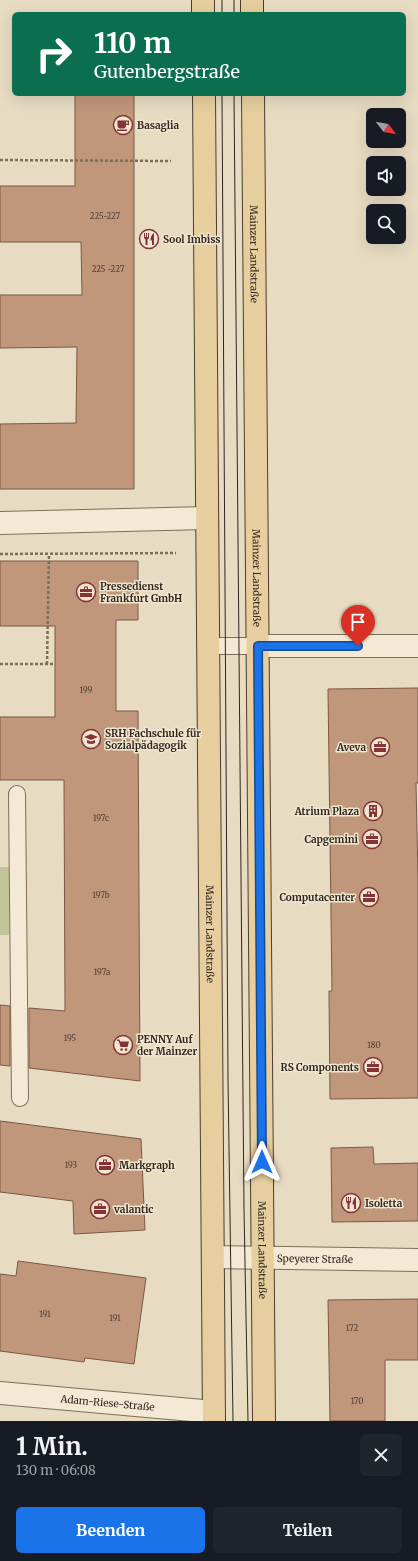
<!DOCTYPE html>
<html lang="de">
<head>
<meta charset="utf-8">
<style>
  body { margin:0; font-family:Merriweather,serif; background:#20242c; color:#f1f3f6; height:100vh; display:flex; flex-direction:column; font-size:15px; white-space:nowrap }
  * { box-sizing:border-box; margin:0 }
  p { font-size:13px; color:#9ea1a6 }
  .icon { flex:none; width:22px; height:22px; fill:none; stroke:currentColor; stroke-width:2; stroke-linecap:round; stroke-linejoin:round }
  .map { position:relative; height:1421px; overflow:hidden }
  .details { display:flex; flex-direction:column; background:#171b24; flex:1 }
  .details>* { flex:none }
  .guide { position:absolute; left:12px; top:12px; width:394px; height:84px; border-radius:6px; box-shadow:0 4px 16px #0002; background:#0b6e4f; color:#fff; overflow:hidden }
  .needle { width:26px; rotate:121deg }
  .controls { position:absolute; left:366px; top:108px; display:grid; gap:8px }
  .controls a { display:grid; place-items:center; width:40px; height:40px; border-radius:6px; background:#171b24; box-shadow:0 4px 16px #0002; font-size:20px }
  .pin { position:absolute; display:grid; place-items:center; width:34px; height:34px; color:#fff; margin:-41px -17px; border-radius:50% 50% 50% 0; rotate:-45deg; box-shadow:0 0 4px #0007 }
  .pin .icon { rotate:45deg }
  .me { position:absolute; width:44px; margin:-22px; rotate:0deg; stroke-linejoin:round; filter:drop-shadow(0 0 3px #0008) }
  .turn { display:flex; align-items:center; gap:14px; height:84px; padding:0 16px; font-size:18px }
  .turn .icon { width:52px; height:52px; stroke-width:2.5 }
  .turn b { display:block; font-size:28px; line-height:34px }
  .round { display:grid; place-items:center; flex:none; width:42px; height:42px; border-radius:6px; background:#20242c }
  .head { display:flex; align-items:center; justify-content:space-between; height:68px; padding:0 16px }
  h1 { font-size:24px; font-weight:700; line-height:30px }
  .cta { display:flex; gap:8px; margin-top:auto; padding:8px 16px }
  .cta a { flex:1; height:46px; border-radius:6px; background:#1a73e8; color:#fff; font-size:16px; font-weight:700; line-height:46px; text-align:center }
  .cta a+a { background:#20242c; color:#f1f3f6 }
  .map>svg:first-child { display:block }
  .green { fill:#c0c498 }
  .building { fill:#c1977c; stroke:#7b5845 }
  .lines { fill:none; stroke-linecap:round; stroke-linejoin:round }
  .service-casing { stroke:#7f6d5b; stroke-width:18 }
  .minor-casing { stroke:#7f6d5b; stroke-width:24 }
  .primary-casing { stroke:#4d3c2f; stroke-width:24 }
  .path { stroke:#7f6d5b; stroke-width:2.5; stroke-dasharray:3 2; stroke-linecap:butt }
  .service { stroke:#f3e9d4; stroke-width:16 }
  .minor { stroke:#f3e9d4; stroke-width:22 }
  .primary { stroke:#e6ce9e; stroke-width:22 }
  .tram { stroke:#30261e; stroke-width:1 }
  .route-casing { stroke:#114b97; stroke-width:10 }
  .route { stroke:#1a73e8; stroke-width:7 }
  .labels { text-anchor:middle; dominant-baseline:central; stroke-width:3; stroke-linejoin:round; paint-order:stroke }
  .number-label { font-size:8px; fill:#544236 }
  .poi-label { font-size:10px; font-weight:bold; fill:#30261e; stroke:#f0e6d0; text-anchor:start }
  .street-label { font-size:10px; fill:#30261e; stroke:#f0e6d0 }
</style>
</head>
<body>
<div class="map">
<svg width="418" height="1421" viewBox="0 0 418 1421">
  <rect width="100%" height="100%" fill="#e7dbc2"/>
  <path class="green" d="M 0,867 L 9,867 L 9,935 L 0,935 Z"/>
  <path class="building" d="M 75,94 L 134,94 L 134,489 L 0,489 L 0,424 L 76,423 L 77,347 L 0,348 L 0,295 L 82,295 L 81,242 L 0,242 L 0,186 L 75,186 Z
    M 0,561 L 138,561 L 138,620 L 116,620 L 116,711 L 138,711 L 140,1081 L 29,1068 L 29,1008 L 65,1011 L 64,780 L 0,780 L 0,717 L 55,717 L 55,626 L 0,626 Z
    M 418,688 L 418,783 L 416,783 L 418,878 L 418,1098 L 330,1099 L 329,991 L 332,991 L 328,689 Z
    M 0,1005 L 10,1006 L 10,1066 L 0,1065 Z
    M 0,1121 L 141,1139 L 145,1230 L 74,1234 L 73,1201 L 0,1192 Z
    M 373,1147 L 374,1164 L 418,1163 L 418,1221 L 332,1222 L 331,1148 Z
    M 18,1261 L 146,1278 L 134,1364 L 85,1358 L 84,1362 L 0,1351 L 0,1274 L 16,1276 Z
    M 418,1299 L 418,1360 L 385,1360 L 385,1421 L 330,1421 L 328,1300 Z"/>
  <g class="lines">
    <defs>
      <path id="service" d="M 208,646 L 258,646
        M 17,794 L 20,1098"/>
      <g id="minor">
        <path d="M 0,523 L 207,518"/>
        <path d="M 258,646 L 418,646"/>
        <path id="s1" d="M 213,1257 L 418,1260"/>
        <path id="s2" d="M 0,1393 L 214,1412"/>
      </g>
      <g id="primary">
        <path d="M 203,0 L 203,14"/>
        <path d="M 252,0 L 252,14"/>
        <path id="s3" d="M 204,94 L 214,1421"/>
        <path id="s4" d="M 253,94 L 264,1421"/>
      </g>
    </defs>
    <use href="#service" class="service-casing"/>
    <use href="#minor" class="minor-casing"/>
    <use href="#primary" class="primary-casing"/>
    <path class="path" d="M 0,160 L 171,161
      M 0,554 L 176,553
      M 0,664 L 55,664
      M 47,664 L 49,554"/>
    <use href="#service" class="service"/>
    <use href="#minor" class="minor"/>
    <use href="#primary" class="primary"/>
    <path class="tram" d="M 222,0 L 222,14
      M 234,0 L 234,14
      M 222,94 L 228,1079 L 233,1421
      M 234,94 L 244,1209 L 248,1421"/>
  </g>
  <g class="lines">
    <defs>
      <path id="route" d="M 262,1162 L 258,646 L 358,646"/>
    </defs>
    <use href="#route" class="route-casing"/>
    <use href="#route" class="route"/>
  </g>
  <defs>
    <symbol id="cafe-ring" viewBox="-11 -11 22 22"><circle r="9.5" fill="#f0e6d0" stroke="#863336" stroke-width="1.5"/><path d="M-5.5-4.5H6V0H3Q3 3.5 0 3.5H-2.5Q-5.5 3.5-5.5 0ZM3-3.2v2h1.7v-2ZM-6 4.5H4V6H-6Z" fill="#863336"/></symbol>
    <symbol id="restaurant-ring" viewBox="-11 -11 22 22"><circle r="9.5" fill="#f0e6d0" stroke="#863336" stroke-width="1.5"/><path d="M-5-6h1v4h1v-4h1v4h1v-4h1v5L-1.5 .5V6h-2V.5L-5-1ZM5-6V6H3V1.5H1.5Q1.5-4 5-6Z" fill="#863336"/></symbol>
    <symbol id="office-ring" viewBox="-11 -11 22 22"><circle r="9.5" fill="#f0e6d0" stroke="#863336" stroke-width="1.5"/><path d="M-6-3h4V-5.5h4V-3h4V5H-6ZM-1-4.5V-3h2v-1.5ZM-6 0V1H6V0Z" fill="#863336"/></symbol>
    <symbol id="school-ring" viewBox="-11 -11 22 22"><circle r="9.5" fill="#f0e6d0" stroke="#863336" stroke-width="1.5"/><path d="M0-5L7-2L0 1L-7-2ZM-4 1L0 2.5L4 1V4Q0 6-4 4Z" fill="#863336"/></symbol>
    <symbol id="building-ring" viewBox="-11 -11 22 22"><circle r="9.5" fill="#f0e6d0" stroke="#863336" stroke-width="1.5"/><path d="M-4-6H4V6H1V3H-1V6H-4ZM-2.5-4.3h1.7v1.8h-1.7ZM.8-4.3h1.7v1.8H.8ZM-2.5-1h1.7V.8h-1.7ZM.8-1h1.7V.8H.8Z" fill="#863336"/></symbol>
    <symbol id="supermarket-ring" viewBox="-11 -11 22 22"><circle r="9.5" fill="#f0e6d0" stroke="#863336" stroke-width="1.5"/><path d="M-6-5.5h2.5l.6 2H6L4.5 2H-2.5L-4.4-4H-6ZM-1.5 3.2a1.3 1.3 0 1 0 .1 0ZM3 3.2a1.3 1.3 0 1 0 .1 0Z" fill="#863336"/></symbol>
  </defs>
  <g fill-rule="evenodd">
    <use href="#cafe-ring" x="112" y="114" width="22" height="22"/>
    <use href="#restaurant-ring" x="138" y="228" width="22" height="22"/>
    <use href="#office-ring" x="75" y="581" width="22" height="22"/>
    <use href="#school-ring" x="80" y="728" width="22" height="22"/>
    <use href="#office-ring" x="369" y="736" width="22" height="22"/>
    <use href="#building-ring" x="362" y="800" width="22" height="22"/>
    <use href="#office-ring" x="361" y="828" width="22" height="22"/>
    <use href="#office-ring" x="358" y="886" width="22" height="22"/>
    <use href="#supermarket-ring" x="112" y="1034" width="22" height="22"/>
    <use href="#office-ring" x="362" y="1056" width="22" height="22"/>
    <use href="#office-ring" x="94" y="1154" width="22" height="22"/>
    <use href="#restaurant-ring" x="340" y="1192" width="22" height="22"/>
    <use href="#office-ring" x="89" y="1198" width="22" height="22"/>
  </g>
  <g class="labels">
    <g class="number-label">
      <text x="105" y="216">225-227</text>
      <text x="108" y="269">225 -227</text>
      <text x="86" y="690">199</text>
      <text x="101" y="818">197c</text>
      <text x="101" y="895">197b</text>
      <text x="102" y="972">197a</text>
      <text x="70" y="1038">195</text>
      <text x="374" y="1045">180</text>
      <text x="71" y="1165">193</text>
      <text x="45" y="1314">191</text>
      <text x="115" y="1318">191</text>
      <text x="352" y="1328">172</text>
      <text x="357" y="1401">170</text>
    </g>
    <g class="poi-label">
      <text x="137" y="125">Basaglia</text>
      <text x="163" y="239">Sool Imbiss</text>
      <text x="100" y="586">Pressedienst<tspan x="100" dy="12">Frankfurt GmbH</tspan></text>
      <text x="105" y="733">SRH Fachschule für<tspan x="105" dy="12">Sozialpädagogik</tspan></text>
      <text x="366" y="747" text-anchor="end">Aveva</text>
      <text x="359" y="811" text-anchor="end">Atrium Plaza</text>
      <text x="358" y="839" text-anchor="end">Capgemini</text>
      <text x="355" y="897" text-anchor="end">Computacenter</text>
      <text x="137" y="1039">PENNY Auf<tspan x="137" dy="12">der Mainzer</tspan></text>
      <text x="359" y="1067" text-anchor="end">RS Components</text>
      <text x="119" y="1165">Markgraph</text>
      <text x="365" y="1203">Isoletta</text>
      <text x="114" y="1209">valantic</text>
    </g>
    <g class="street-label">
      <text stroke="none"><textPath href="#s4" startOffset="160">Mainzer Landstraße</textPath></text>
      <text stroke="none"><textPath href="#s4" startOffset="484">Mainzer Landstraße</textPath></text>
      <text stroke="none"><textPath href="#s3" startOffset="840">Mainzer Landstraße</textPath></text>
      <text stroke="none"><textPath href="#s4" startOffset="1156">Mainzer Landstraße</textPath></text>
      <text stroke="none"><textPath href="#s1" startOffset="102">Speyerer Straße</textPath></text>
      <text stroke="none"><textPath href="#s2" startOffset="108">Adam-Riese-Straße</textPath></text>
    </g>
  </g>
</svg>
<div class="controls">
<a><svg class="needle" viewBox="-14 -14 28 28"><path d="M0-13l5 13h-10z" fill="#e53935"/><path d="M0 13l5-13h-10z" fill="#9ea1a6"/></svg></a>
<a><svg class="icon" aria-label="sound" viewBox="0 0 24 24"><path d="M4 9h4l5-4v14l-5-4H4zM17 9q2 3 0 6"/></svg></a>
<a><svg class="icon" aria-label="search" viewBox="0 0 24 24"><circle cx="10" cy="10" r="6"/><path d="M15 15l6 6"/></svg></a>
</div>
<div class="pin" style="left:358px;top:646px;background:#d93025"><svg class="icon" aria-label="arrive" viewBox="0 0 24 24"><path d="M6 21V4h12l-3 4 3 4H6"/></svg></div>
<svg class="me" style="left:262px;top:1162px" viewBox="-20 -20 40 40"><path d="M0-17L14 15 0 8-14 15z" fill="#1a73e8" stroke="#fff" stroke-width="4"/></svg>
<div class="guide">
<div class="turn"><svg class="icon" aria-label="right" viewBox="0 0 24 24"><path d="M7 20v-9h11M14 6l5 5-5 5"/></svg><div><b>110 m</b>Gutenbergstraße</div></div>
</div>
</div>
<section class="details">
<div class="head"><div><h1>1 Min.</h1><p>130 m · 06:08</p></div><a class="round"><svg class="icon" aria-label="close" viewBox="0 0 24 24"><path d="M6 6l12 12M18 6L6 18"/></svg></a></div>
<div class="cta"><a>Beenden</a><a>Teilen</a></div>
</section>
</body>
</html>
